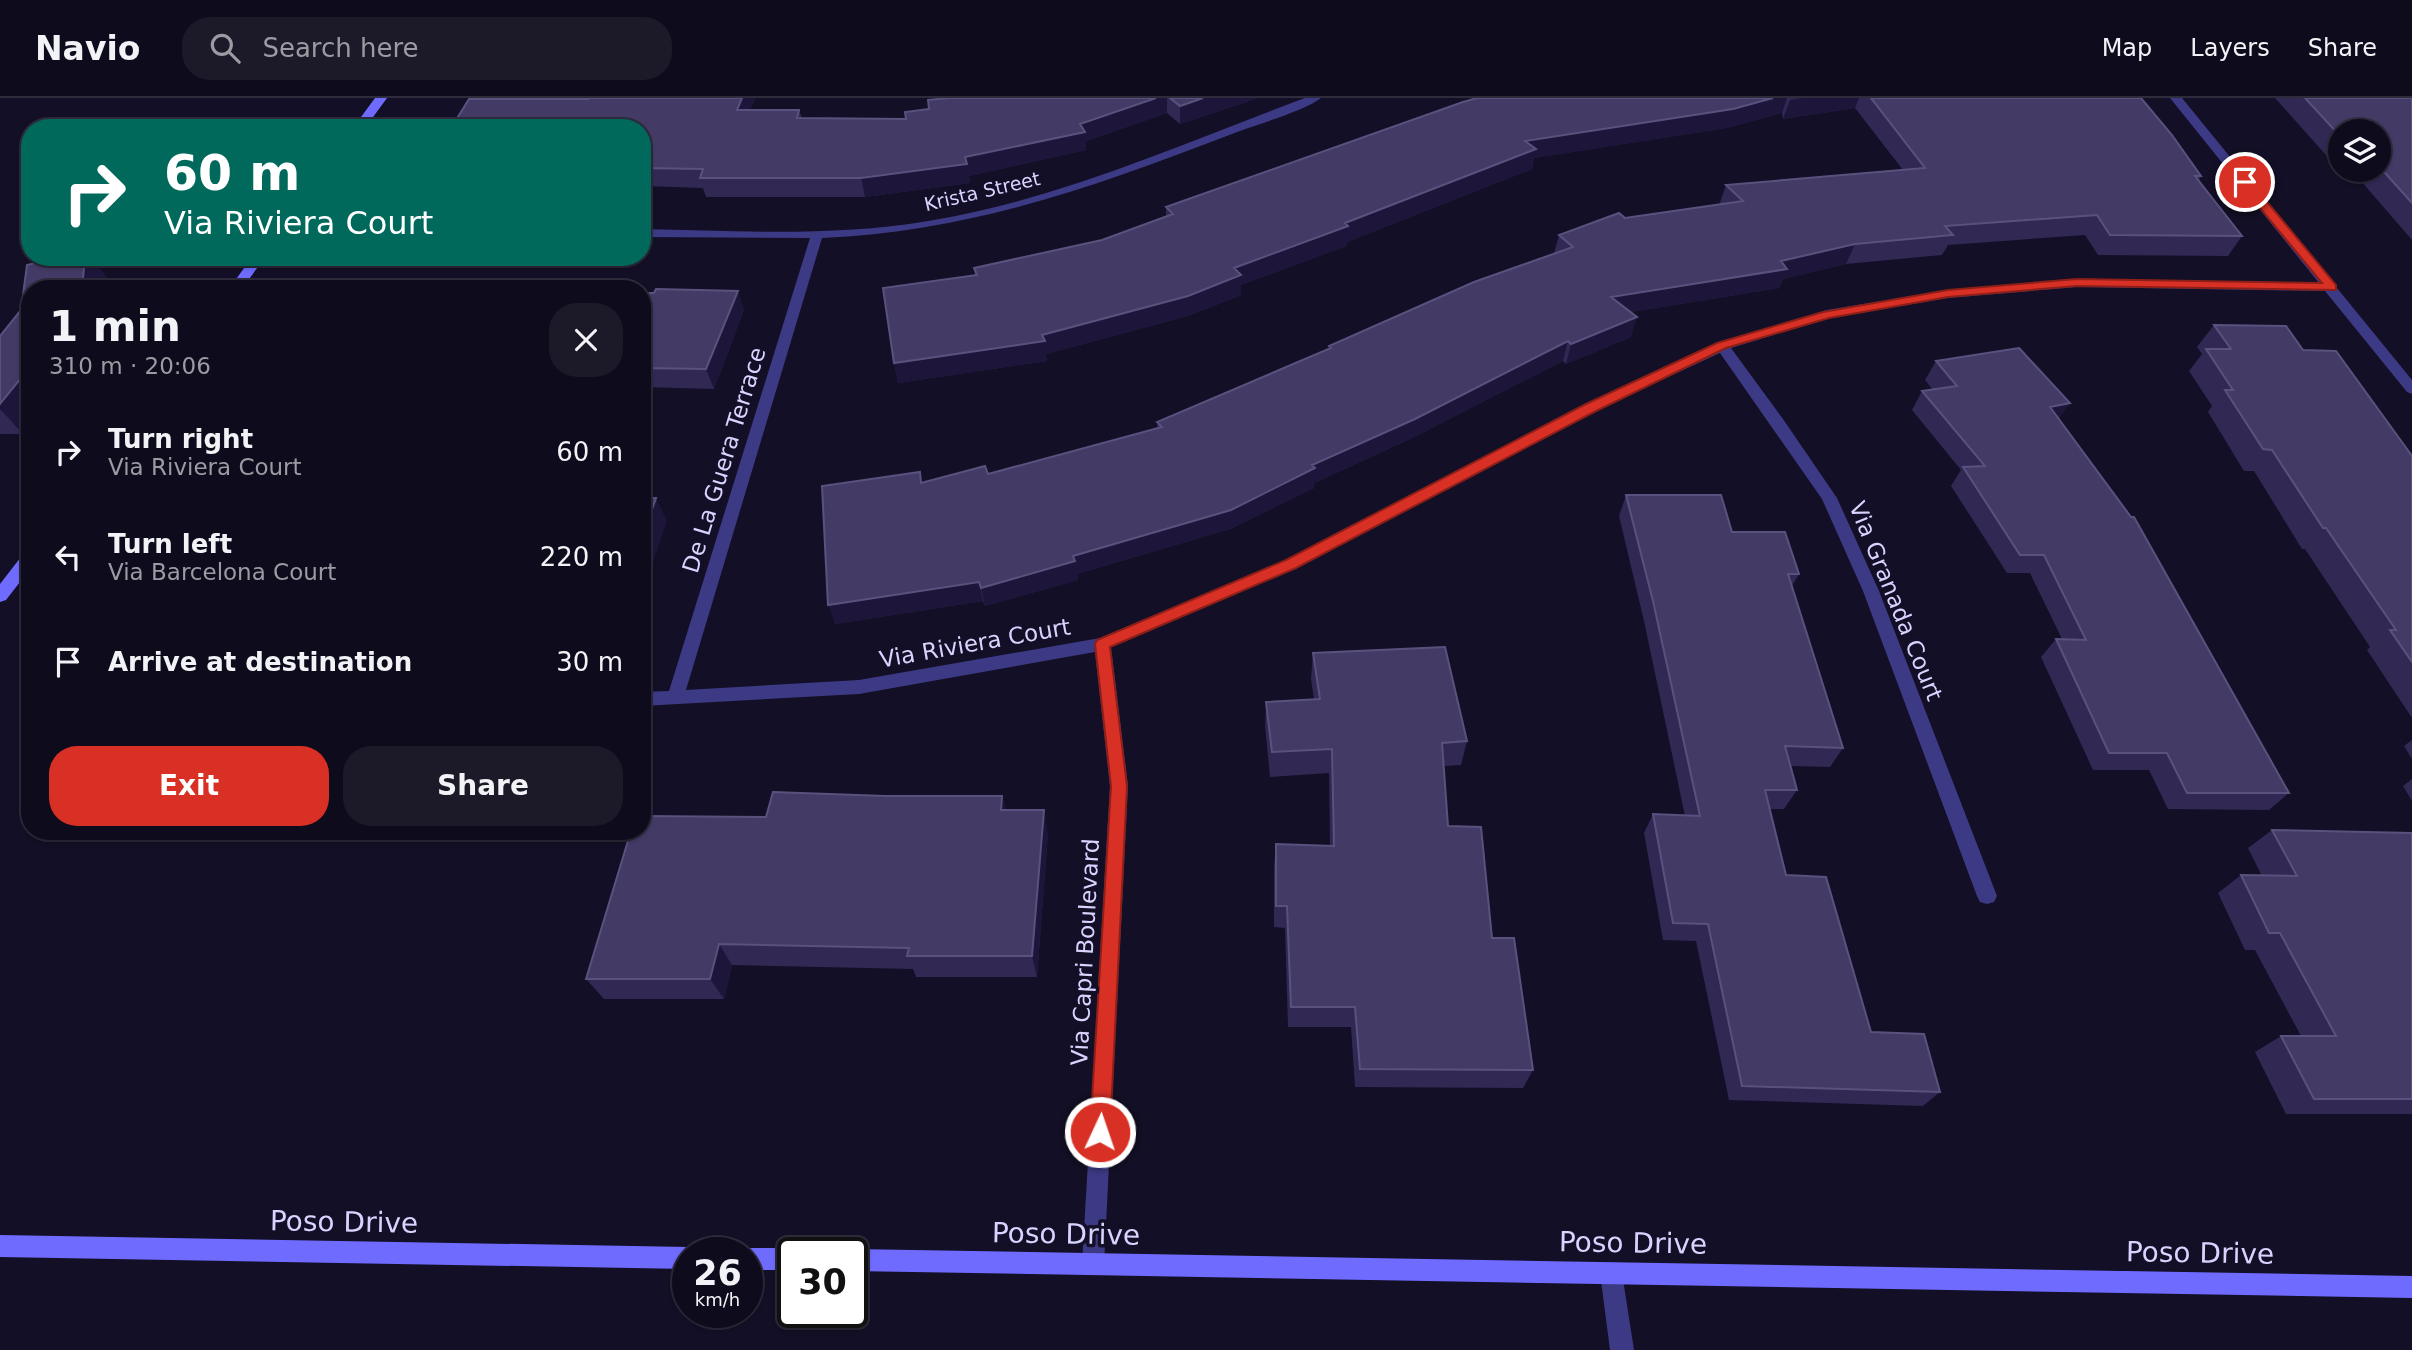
<!DOCTYPE html>
<html lang="en">
<head>
<meta charset="utf-8">
<style>
  body { margin:0; font-family:"DejaVu Sans",sans-serif; background:#1c1929; color:#f1f3f6; height:100vh; display:flex; flex-direction:column; font-size:26px; white-space:nowrap }
  * { box-sizing:border-box; margin:0 }
  p { font-size:23px; color:#9b9ba3 }
  .icon { flex:none; width:38px; height:38px; fill:none; stroke:currentColor; stroke-width:2; stroke-linecap:round; stroke-linejoin:round }
  .map { position:relative; flex:1; overflow:hidden }
  .sheet { position:absolute; left:21px; top:182px; width:630px; height:560px; display:flex; flex-direction:column; background:#0e0b1c; border-radius:28px; box-shadow:0 2px 5px #0004,0 0 0 2px #2e2b3b }
  .sheet>* { flex:none }
  .guide { position:absolute; left:21px; top:21px; width:630px; height:147px; border-radius:28px; box-shadow:0 2px 5px #0004,0 0 0 2px #2e2b3b; background:#00695c; color:#fff; overflow:hidden }
  .controls { position:absolute; left:2328px; top:21px; display:grid; gap:14px }
  .controls a { display:grid; place-items:center; width:63px; height:63px; border-radius:50%; background:#0e0b1c; box-shadow:0 2px 5px #0004,0 0 0 2px #2e2b3b; font-size:35px }
  .speed { position:absolute; left:672px; top:1139px; display:flex; gap:14px; font-size:35px; font-weight:700; text-align:center }
  .speed>* { display:grid; place-content:center; width:91px; height:91px; border-radius:50%; background:#0e0b1c; box-shadow:0 2px 5px #0004,0 0 0 2px #2e2b3b; line-height:1 }
  .speed small { font-size:18px; font-weight:400 }
  .speed .limit { border:4px solid #111; border-radius:10px; background:#fff; color:#111 }
  .pin { position:absolute; display:grid; place-items:center; width:60px; height:60px; color:#fff; margin:-30px; border:4px solid #fff; border-radius:50%; box-shadow:0 2px 7px #0007 }
  .me { position:absolute; width:77px; margin:-38px; rotate:3deg; stroke-linejoin:round; filter:drop-shadow(0 0 5px #0008) }
  .turn { display:flex; align-items:center; gap:24px; height:147px; padding:0 28px; font-size:32px }
  .turn .icon { width:91px; height:91px; stroke-width:2.5 }
  .turn b { display:block; font-size:49px; line-height:60px }
  .round { display:grid; place-items:center; flex:none; width:74px; height:74px; border-radius:28px; background:#1c1929 }
  .summary { display:flex; align-items:center; justify-content:space-between; height:119px; padding:0 28px }
  h1 { font-size:42px; font-weight:700; line-height:52px }
  .cta { display:flex; gap:14px; margin-top:auto; padding:14px 28px }
  .cta a { flex:1; height:80px; border-radius:28px; background:#d93025; color:#fff; font-size:28px; font-weight:700; line-height:80px; text-align:center }
  .cta a+a { background:#1c1929; color:#f1f3f6 }
  ul { padding:0; list-style:none }
  li { display:flex; align-items:center; gap:21px; height:105px; padding:0 28px }
  li div { flex:1 }
  li b { display:block; font-size:26px }
  li em { font-style:normal }
  header { display:flex; align-items:center; gap:42px; box-sizing:border-box; height:98px; padding:0 35px; background:#0e0b1c; border-bottom:2px solid #2e2b3b }
  header strong { font-size:33px }
  nav { display:flex; gap:38px; margin-inline-start:auto; font-size:24px }
  .search { width:490px; height:63px; background:#1c1929; display:flex; align-items:center; gap:18px; box-sizing:border-box; padding:0 24px; border-radius:28px; color:#9b9ba3; font-size:26px }
  .map>svg:first-child { display:block }
  .lines { fill:none; stroke-linecap:round; stroke-linejoin:round }
  .street { fill:#3d3a85; fill-rule:evenodd }
  .secondary { fill:#6f6bff; fill-rule:evenodd }
  .wall { fill:#312854; fill-rule:evenodd }
  .shaded-wall { fill:#1d163a }
  .building { fill:#433a66; stroke:#5a527e; stroke-width:2 }
  .route { fill:#d93025; stroke:#8d1f18; stroke-width:2 }
  .labels { text-anchor:middle; dominant-baseline:central; stroke-width:7; stroke-linejoin:round; paint-order:stroke }
  .far-street-label { font-size:19px; fill:#d9d4ff; stroke:#130f26 }
  .street-label { font-size:23px; fill:#d9d4ff; stroke:#130f26 }
  .near-street-label { font-size:28px; fill:#d9d4ff; stroke:#130f26 }
</style>
</head>
<body>
<header>
<strong>Navio</strong>
<div class="search"><svg class="icon" aria-label="search" viewBox="0 0 24 24"><circle cx="10" cy="10" r="6"/><path d="M15 15l6 6"/></svg>Search here</div>
<nav><a>Map</a><a>Layers</a><a>Share</a></nav>
</header>
<div class="map">
<svg width="2412" height="1252" viewBox="0 0 2412 1252">
  <rect width="100%" height="100%" fill="#130f26"/>
  <g class="lines">
    <path class="street" d="M 1305,0 L 1321,0 C 1305,13 1254,27 1232,36 C 1094,89 972,133 822,140 L 686,592 L 859,582 L 1100,540 L 1285,462 L 1586,306 L 1717,245 L 1827,212 L 1948,192 L 2077,181 L 2319,185 L 2170,0 L 2182,0 L 2412,282 L 2412,296 L 2407,294 L 2325,193 L 2077,189 L 1948,200 L 1829,220 L 1731,250 L 1783,321 L 1837,400 L 1879,493 L 1997,798 L 1994,804 L 1987,806 L 1980,804 L 1977,798 L 1863,493 L 1822,401 L 1720,255 L 1596,312 L 1297,470 L 1111,549 L 1128,688 L 1104,1166 L 1101,1174 L 1093,1177 L 1085,1174 L 1082,1166 L 1110,688 L 1095,554 L 859,596 L 642,608 L 642,594 L 669,593 L 810,140 L 642,139 L 642,131 C 737,133 834,139 928,123 C 1058,102 1182,46 1305,0 Z
      M 1611,1164 L 1619,1167 L 1622,1175 L 1634,1252 L 1610,1252 L 1600,1175 L 1603,1167 Z"/>
    <path class="secondary" d="M 375,0 L 387,0 L 365,30 L 353,30 Z
      M 252,159 L 265,159 L 242,191 L 229,191 Z
      M 30,453 L 30,471 L 6,502 L 0,504 L 0,486 L 24,455 Z
      M 0,1137 L 688,1149 L 697,1155 L 688,1155 L 688,1171 L 0,1159 Z
      M 747,1150 L 793,1150 L 802,1155 L 793,1155 L 793,1172 L 747,1172 L 747,1155 L 738,1155 Z
      M 852,1151 L 2412,1178 L 2412,1200 L 852,1173 L 852,1155 L 844,1155 Z"/>
  </g>
  <path class="wall" d="M 755,0 L 750,12 L 799,12 L 802,20 L 906,21 L 929,11 L 949,0 L 1258,0 L 1180,26 L 1167,15 L 1086,43 L 1086,52 L 969,78 L 970,85 L 865,99 L 706,99 L 703,90 L 642,88 L 642,30 L 588,1 Z
    M 1477,0 L 2141,0 L 2201,78 L 2199,82 L 2242,138 L 2228,158 L 2098,157 L 2085,137 L 1948,147 L 1942,157 L 1846,166 L 1783,181 L 1779,190 L 1631,214 L 1631,239 L 1566,266 L 1563,263 L 1412,340 L 1314,385 L 1314,390 L 1230,431 L 1077,476 L 1078,482 L 985,508 L 983,503 L 835,526 L 920,374 L 922,384 L 988,376 L 1157,330 L 1157,324 L 1329,250 L 1329,248 L 1554,155 L 1559,137 L 1625,120 L 1719,107 L 1726,87 L 1903,72 L 1855,10 L 1783,21 L 1782,15 L 1726,30 L 1534,60 L 1532,71 L 1347,144 L 1346,148 L 1241,187 L 1241,197 L 1188,218 L 1046,256 L 1047,263 L 898,285 L 894,265 L 975,178 L 974,170 L 1102,142 L 1166,119 L 1166,109 Z
    M 2275,0 L 2412,0 L 2412,142 L 2361,83 L 2349,83 ZM 2340,33 L 2378,33 L 2378,72 L 2340,72 Z
    M 59,159 L 90,159 L 107,180 L 106,191 L 30,191 L 30,328 L 23,336 L 0,336 L 0,238 L 21,212 L 27,167 Z
    M 642,195 L 744,212 L 714,291 L 642,289 Z
    M 2214,227 L 2303,252 L 2412,358 L 2412,620 L 2367,552 L 2370,549 L 2305,451 L 2302,451 L 2254,373 L 2244,373 L 2208,314 L 2212,308 L 2189,273 L 2202,256 L 2197,249 Z
    M 1936,263 L 2059,321 L 2289,695 L 2269,712 L 2168,711 L 2149,672 L 2093,672 L 2041,559 L 2056,541 L 2062,541 L 2030,475 L 2007,475 L 1951,388 L 1961,372 L 1912,312 L 1922,293 L 1933,292 L 1925,282 Z
    M 1626,397 L 1732,434 L 1799,476 L 1792,488 L 1843,650 L 1830,669 L 1790,668 L 1797,692 L 1784,711 L 1770,711 L 1786,777 L 1871,934 L 1940,994 L 1923,1008 L 1729,1002 L 1696,843 L 1663,842 L 1644,735 L 1653,716 L 1685,718 L 1644,523 L 1619,418 Z
    M 1313,555 L 1467,643 L 1461,667 L 1444,668 L 1448,728 L 1492,840 L 1533,972 L 1523,990 L 1355,989 L 1351,929 L 1288,929 L 1285,830 L 1274,829 L 1274,768 L 1276,746 L 1330,748 L 1329,675 L 1270,679 L 1265,628 L 1266,604 L 1314,601 L 1311,581 Z
    M 2412,642 L 2412,661 L 2404,648 Z
    M 2412,681 L 2412,703 L 2403,688 Z
    M 885,698 L 1002,698 L 1006,712 L 1048,735 L 1037,879 L 916,879 L 913,871 L 732,867 L 724,901 L 604,901 L 586,881 L 766,719 Z
    M 2272,732 L 2412,735 L 2412,1016 L 2286,1016 L 2255,954 L 2281,938 L 2301,938 L 2255,852 L 2245,852 L 2218,795 L 2241,777 L 2262,778 L 2248,750 Z"/>
  <path class="shaded-wall" d="M 742,0 L 755,0 L 743,31 L 737,12 Z
    M 1156,0 L 1167,0 L 1167,15 L 1086,43 L 1086,52 L 969,78 L 970,85 L 865,99 L 861,80 L 965,59 L 1080,26 Z
    M 1203,0 L 1258,0 L 1180,26 L 1180,8 Z
    M 1773,0 L 1787,0 L 1782,15 L 1726,30 L 1534,60 L 1532,71 L 1347,144 L 1346,148 L 1241,187 L 1241,197 L 1188,218 L 1046,256 L 1047,263 L 898,285 L 894,265 L 1042,237 L 1234,170 L 1345,125 L 1525,43 Z
    M 1801,0 L 1859,0 L 1855,10 L 1783,21 L 1790,2 Z
    M 1855,146 L 1846,166 L 1783,181 L 1779,190 L 1606,218 L 1611,199 L 1781,163 Z
    M 85,159 L 90,159 L 107,180 L 106,191 L 82,191 Z
    M 738,193 L 744,212 L 714,291 L 706,271 Z
    M 1637,219 L 1631,239 L 1566,266 L 1571,246 Z
    M 1568,243 L 1563,263 L 1412,340 L 1314,385 L 1314,390 L 1230,431 L 1077,476 L 1078,482 L 985,508 L 981,490 L 1073,458 Z
    M 30,269 L 30,328 L 23,336 L 0,311 L 0,306 Z
    M 2070,305 L 2057,324 L 2050,309 Z
    M 656,400 L 667,423 L 642,496 L 642,440 Z
    M 979,484 L 983,503 L 835,526 L 828,507 Z
    M 1002,698 L 1008,721 L 1001,712 Z
    M 1044,712 L 1048,735 L 1037,879 L 1032,858 Z
    M 719,846 L 732,867 L 724,901 L 710,881 Z"/>
  <path class="building" d="M 589,0 L 742,0 L 737,12 L 799,12 L 797,20 L 906,21 L 905,14 L 929,11 L 928,2 L 949,0 L 1156,0 L 1080,26 L 1085,34 L 965,59 L 967,66 L 861,80 L 700,80 L 703,71 L 642,70 L 642,30 L 451,30 L 469,1 L 588,1 Z
    M 1170,0 L 1203,0 L 1180,8 Z
    M 1477,0 L 1773,0 L 1733,11 L 1525,43 L 1536,51 L 1345,125 L 1348,128 L 1234,170 L 1241,177 L 1188,198 L 1042,237 L 1045,243 L 894,265 L 883,190 L 977,177 L 974,170 L 1102,142 L 1173,116 L 1166,109 L 1463,4 Z
    M 1871,0 L 2141,0 L 2172,37 L 2201,78 L 2195,78 L 2242,138 L 2110,137 L 2097,117 L 1945,128 L 1953,137 L 1855,146 L 1781,163 L 1787,171 L 1611,199 L 1637,219 L 1571,246 L 1568,243 L 1415,321 L 1312,367 L 1315,370 L 1231,412 L 1073,458 L 1075,463 L 981,490 L 979,484 L 828,507 L 822,388 L 920,374 L 921,385 L 985,368 L 988,376 L 1162,329 L 1157,324 L 1331,250 L 1329,248 L 1474,184 L 1573,149 L 1559,137 L 1619,115 L 1625,120 L 1743,103 L 1726,87 L 1925,70 Z
    M 2305,0 L 2412,0 L 2412,105 L 2378,67 L 2378,33 L 2340,33 L 2340,38 Z
    M 59,159 L 85,159 L 82,191 L 30,191 L 30,269 L 0,306 L 0,238 L 21,212 L 27,167 Z
    M 656,191 L 738,193 L 706,271 L 642,270 L 642,195 L 654,195 Z
    M 2214,227 L 2286,228 L 2303,252 L 2336,253 L 2412,358 L 2412,564 L 2390,532 L 2396,532 L 2326,430 L 2323,430 L 2272,352 L 2263,351 L 2225,292 L 2233,292 L 2206,251 L 2231,251 Z
    M 2019,250 L 2070,305 L 2050,309 L 2131,419 L 2134,419 L 2289,695 L 2187,695 L 2167,655 L 2109,655 L 2056,541 L 2086,542 L 2044,457 L 2020,457 L 1963,369 L 1985,368 L 1922,293 L 1957,288 L 1936,263 Z
    M 1626,397 L 1721,397 L 1732,434 L 1785,434 L 1799,476 L 1788,476 L 1843,650 L 1785,648 L 1797,692 L 1765,692 L 1786,777 L 1826,779 L 1871,934 L 1924,936 L 1940,994 L 1742,988 L 1708,826 L 1673,825 L 1653,716 L 1700,718 L 1653,503 Z
    M 642,400 L 656,400 L 642,440 Z
    M 1445,549 L 1467,643 L 1442,645 L 1448,728 L 1481,729 L 1492,840 L 1514,840 L 1533,972 L 1360,971 L 1355,909 L 1291,909 L 1287,808 L 1276,808 L 1276,746 L 1334,748 L 1332,651 L 1272,654 L 1266,604 L 1320,601 L 1313,555 Z
    M 773,694 L 885,698 L 1002,698 L 1001,712 L 1044,712 L 1032,858 L 907,858 L 909,850 L 719,846 L 710,881 L 586,881 L 631,733 L 642,733 L 642,718 L 766,719 Z
    M 2272,732 L 2412,735 L 2412,1001 L 2314,1001 L 2281,938 L 2336,938 L 2280,835 L 2269,835 L 2241,777 L 2297,778 Z"/>
  <path class="route" d="M 2241,82 L 2249,82 L 2336,187 L 2336,192 L 2077,188 L 1948,199 L 1829,220 L 1726,250 L 1596,313 L 1296,470 L 1110,549 L 1127,688 L 1110,1034 L 1107,1040 L 1100,1043 L 1093,1040 L 1090,1034 L 1111,688 L 1095,546 L 1097,542 L 1286,462 L 1586,306 L 1717,245 L 1823,214 L 1948,192 L 2077,181 L 2322,185 L 2241,87 Z"/>
  <g class="labels">
    <g class="far-street-label">
      <text transform="translate(982 93) rotate(-13)">Krista Street</text>
    </g>
    <g class="street-label">
      <text transform="translate(724 362) rotate(-73)">De La Guera Terrace</text>
      <text transform="translate(1896 503) rotate(68)">Via Granada Court</text>
      <text transform="translate(975 545) rotate(-10)">Via Riviera Court</text>
      <text transform="translate(1085 854) rotate(-87)">Via Capri Boulevard</text>
    </g>
    <g class="near-street-label">
      <text transform="translate(344 1124) rotate(1)">Poso Drive</text>
      <text transform="translate(1066 1136) rotate(1)">Poso Drive</text>
      <text transform="translate(1633 1145) rotate(1)">Poso Drive</text>
      <text transform="translate(2200 1155) rotate(1)">Poso Drive</text>
    </g>
  </g>
</svg>
<div class="controls">
<a><svg class="icon" aria-label="layers" viewBox="0 0 24 24"><path d="M12 4l9 5-9 5-9-5zM3 14l9 5 9-5"/></svg></a>
</div>
<div class="speed"><div>26<small>km/h</small></div><div class="limit">30</div></div>
<div class="pin" style="left:2245px;top:84px;background:#d93025"><svg class="icon" aria-label="arrive" viewBox="0 0 24 24"><path d="M6 21V4h12l-3 4 3 4H6"/></svg></div>
<svg class="me" style="left:1100px;top:1034px" viewBox="-20 -20 40 40"><circle r="17" fill="#d93025" stroke="#fff" stroke-width="3"/><path d="M0-11L8 9 0 5-8 9z" fill="#fff"/></svg>
<div class="guide">
<div class="turn"><svg class="icon" aria-label="right" viewBox="0 0 24 24"><path d="M7 20v-9h11M14 6l5 5-5 5"/></svg><div><b>60 m</b>Via Riviera Court</div></div>
</div>
<section class="sheet">
<div class="summary"><div><h1>1 min</h1><p>310 m · 20:06</p></div><a class="round"><svg class="icon" aria-label="close" viewBox="0 0 24 24"><path d="M6 6l12 12M18 6L6 18"/></svg></a></div>
<ul>
<li><svg class="icon" aria-label="right" viewBox="0 0 24 24"><path d="M7 20v-9h11M14 6l5 5-5 5"/></svg><div><b>Turn right</b><p>Via Riviera Court</p></div><em>60 m</em></li>
<li><svg class="icon" aria-label="left" viewBox="0 0 24 24"><path d="M17 20v-9H6M10 6l-5 5 5 5"/></svg><div><b>Turn left</b><p>Via Barcelona Court</p></div><em>220 m</em></li>
<li><svg class="icon" aria-label="arrive" viewBox="0 0 24 24"><path d="M6 21V4h12l-3 4 3 4H6"/></svg><div><b>Arrive at destination</b></div><em>30 m</em></li>
</ul>
<div class="cta"><a>Exit</a><a>Share</a></div>
</section>
</div>
</body>
</html>
